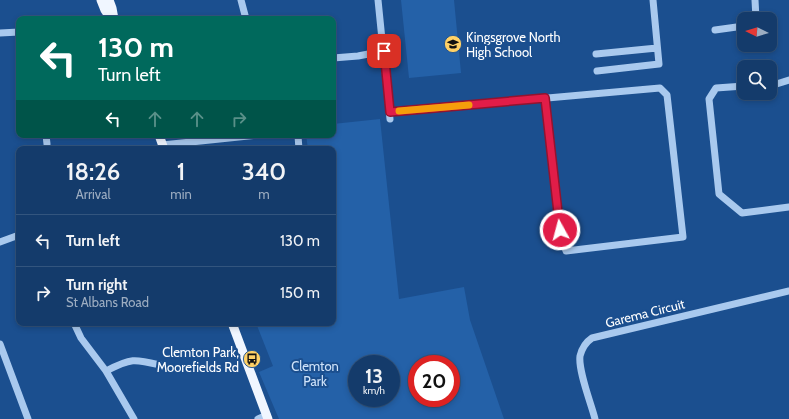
<!DOCTYPE html>
<html lang="en">
<head>
<meta charset="utf-8">
<style>
  body { margin:0; font-family:Cabin,sans-serif; background:#214673; color:#f1f3f6; height:100vh; display:flex; flex-direction:column; font-size:15px; white-space:nowrap }
  * { box-sizing:border-box; margin:0 }
  p { font-size:13px; color:#9dadc1 }
  .icon { flex:none; width:22px; height:22px; fill:none; stroke:currentColor; stroke-width:2; stroke-linecap:round; stroke-linejoin:round }
  .map { position:relative; flex:1; overflow:hidden }
  .sheet { position:absolute; left:16px; top:146px; width:320px; height:180px; display:flex; flex-direction:column; background:#143b6b; border-radius:8px; box-shadow:0 2px 6px #0003,0 0 0 1px #33557e }
  .sheet>* { flex:none }
  .banner { position:absolute; left:16px; top:16px; width:320px; height:122px; border-radius:8px; box-shadow:0 2px 6px #0003,0 0 0 1px #33557e; background:#00695c; color:#fff; overflow:hidden }
  .needle { width:26px; rotate:275deg }
  .fabs { position:absolute; left:737px; top:12px; display:grid; gap:8px }
  .fabs a { display:grid; place-items:center; width:40px; height:40px; border-radius:8px; background:#143b6b; box-shadow:0 2px 6px #0003,0 0 0 1px #33557e; font-size:20px }
  .speed { position:absolute; left:348px; top:355px; display:flex; gap:8px; font-size:20px; font-weight:700; text-align:center }
  .speed>* { display:grid; place-content:center; width:52px; height:52px; border-radius:50%; background:#143b6b; box-shadow:0 2px 6px #0003,0 0 0 1px #33557e; line-height:1 }
  .speed small { font-size:10px; font-weight:400 }
  .speed .limit { border:6px solid #d22; background:#fff; color:#111 }
  .pin { position:absolute; display:grid; place-items:center; width:34px; height:34px; color:#fff; margin:-17px; border-radius:8px; box-shadow:0 2px 6px #0006 }
  .me { position:absolute; width:44px; margin:-22px; rotate:353deg; stroke-linejoin:round; filter:drop-shadow(0 0 3px #0008) }
  .turn { display:flex; align-items:center; gap:14px; height:84px; padding:0 16px; font-size:18px }
  .turn .icon { width:52px; height:52px; stroke-width:2.5 }
  .turn b { display:block; font-size:28px; line-height:34px }
  .lanes { display:flex; align-items:center; height:38px; padding:0 16px; background:#0003; justify-content:center; gap:20px; direction:ltr }
  .lanes .off { opacity:.35 }
  .eta { display:flex; justify-content:space-evenly; align-items:center; height:68px; text-align:center }
  .eta b { font-size:24px; font-weight:600; line-height:28px }
  ul { padding:0; list-style:none }
  li { display:flex; align-items:center; gap:12px; height:52px; padding:0 16px; border-top:1px solid #33557e }
  li div { flex:1 }
  li b { display:block; font-size:15px }
  li em { font-style:normal }
  .map>svg:first-child { display:block }
  .green { fill:#2461a8; fill-rule:evenodd }
  .lines { fill:none; stroke-linecap:round; stroke-linejoin:round }
  .minor { stroke:#a9c9ee; stroke-width:7 }
  .major { stroke:#f0f6ff; stroke-width:9 }
  .route-casing { stroke:#92132f; stroke-width:10 }
  .route { stroke:#e11d48; stroke-width:7 }
  .slow { stroke:#f59e0b; stroke-width:7 }
  .labels { text-anchor:middle; dominant-baseline:central; stroke-width:4; stroke-linejoin:round; paint-order:stroke }
  .poi-label { font-size:13px; fill:#fff; stroke:#1b4f8f; text-anchor:start }
  .street-label { font-size:13px; fill:#fff; stroke:#1b4f8f }
  .park-label { font-size:13px; fill:#cfe3fa; stroke:#1b4f8f }
</style>
</head>
<body>
<div class="map">
<svg width="789" height="419" viewBox="0 0 789 419">
  <rect width="100%" height="100%" fill="#1b4f8f"/>
  <path class="green" d="M 401,0 L 454,0 L 461,73 L 409,78 Z
    M 380,119 L 399,299 L 464,287 L 470,320 L 504,419 L 279,419 L 259,372 L 273,366 L 256,323 L 333,323 L 333,149 L 308,149 L 306,135 L 333,135 L 333,124 ZM 357,364 L 391,364 L 391,398 L 357,398 ZM 417,364 L 451,364 L 451,398 L 417,398 Z"/>
  <g class="lines">
    <path class="minor" d="M 241,0 L 246,19
      M 378,0 L 390,119
      M 755,0 L 756,19
      M 715,30 L 744,26
      M 0,33 L 19,32
      M 596,54 L 657,48
      M 333,58 L 358,56 L 384,51
      M 597,71 L 659,64 L 653,0
      M 744,86 L 716,88 L 709,99 L 719,194 L 742,213 L 789,207
      M 770,86 L 789,80
      M 390,112 L 660,88 L 667,95 L 683,237 L 566,251 L 560,230 L 545,98
      M 46,135 L 47,144
      M 296,135 L 298,136 L 299,149
      M 162,145 L 259,135
      M 0,242 L 19,235
      M 74,323 L 81,338 L 106,371 L 134,419
      M 0,344 L 28,419
      M 106,371 C 133,357 135,359 164,366
      M 258,419 L 267,415
      M 595,419 C 591,403 578,371 580,356 C 582,348 586,342 592,338 L 789,291"/>
    <path class="major" d="M 101,0 L 105,10 L 111,19
      M 109,0 L 112,8 L 114,19
      M 159,135 L 164,149
      M 232,323 L 268,419"/>
  </g>
  <g class="lines">
    <defs>
      <path id="route" d="M 384,51 L 390,112 L 545,98 L 560,230"/>
    </defs>
    <use href="#route" class="route-casing"/>
    <use href="#route" class="route"/>
    <path class="slow" d="M 399,111 L 469,105"/>
  </g>
  <defs>
    <symbol id="school-disc" viewBox="-11 -11 22 22"><circle r="9.5" fill="#ffd166" stroke="#1b4f8f"/><path d="M0-5L7-2L0 1L-7-2ZM-4 1L0 2.5L4 1V4Q0 6-4 4Z" fill="#111"/></symbol>
    <symbol id="bus-disc" viewBox="-11 -11 22 22"><circle r="9.5" fill="#ffd166" stroke="#1b4f8f"/><path d="M-5-6H5V4H4V6H2V4H-2V6H-4V4H-5ZM-3.5-4V0h7V-4ZM-3.5 1.2v1.5H-2V1.2ZM2 1.2v1.5H3.5V1.2Z" fill="#111"/></symbol>
  </defs>
  <g fill-rule="evenodd">
    <use href="#school-disc" x="443" y="34" width="20" height="20"/>
    <use href="#bus-disc" x="242" y="349" width="20" height="20"/>
  </g>
  <g class="labels">
    <g class="poi-label">
      <text x="466" y="37">Kingsgrove North<tspan x="466" dy="15">High School</tspan></text>
      <text x="239" y="352" text-anchor="end">Clemton Park,<tspan x="239" dy="15">Moorefields Rd</tspan></text>
    </g>
    <g class="street-label">
      <text transform="translate(645 313) rotate(-14)">Garema Circuit</text>
    </g>
    <g class="park-label">
      <text x="315" y="366">Clemton<tspan x="315" dy="15">Park</tspan></text>
    </g>
  </g>
</svg>
<div class="fabs">
<a><svg class="needle" viewBox="-14 -14 28 28"><path d="M0-13l5 13h-10z" fill="#e53935"/><path d="M0 13l5-13h-10z" fill="#9dadc1"/></svg></a>
<a><svg class="icon" aria-label="search" viewBox="0 0 24 24"><circle cx="10" cy="10" r="6"/><path d="M15 15l6 6"/></svg></a>
</div>
<div class="speed"><div>13<small>km/h</small></div><div class="limit">20</div></div>
<div class="pin" style="left:384px;top:51px;background:#d93025"><svg class="icon" aria-label="arrive" viewBox="0 0 24 24"><path d="M6 21V4h12l-3 4 3 4H6"/></svg></div>
<svg class="me" style="left:560px;top:230px" viewBox="-20 -20 40 40"><circle r="17" fill="#e11d48" stroke="#fff" stroke-width="3"/><path d="M0-11L8 9 0 5-8 9z" fill="#fff"/></svg>
<div class="banner">
<div class="turn"><svg class="icon" aria-label="left" viewBox="0 0 24 24"><path d="M17 20v-9H6M10 6l-5 5 5 5"/></svg><div><b>130 m</b>Turn left</div></div>
<div class="lanes"><svg class="icon" aria-label="left" viewBox="0 0 24 24"><path d="M17 20v-9H6M10 6l-5 5 5 5"/></svg><svg class="icon off" aria-label="ahead" viewBox="0 0 24 24"><path d="M12 20V5M6 11l6-6 6 6"/></svg><svg class="icon off" aria-label="ahead" viewBox="0 0 24 24"><path d="M12 20V5M6 11l6-6 6 6"/></svg><svg class="icon off" aria-label="right" viewBox="0 0 24 24"><path d="M7 20v-9h11M14 6l5 5-5 5"/></svg></div>
</div>
<section class="sheet">
<div class="eta">
<div><b>18:26</b><p>Arrival</p></div>
<div><b>1</b><p>min</p></div>
<div><b>340</b><p>m</p></div>
</div>
<ul>
<li><svg class="icon" aria-label="left" viewBox="0 0 24 24"><path d="M17 20v-9H6M10 6l-5 5 5 5"/></svg><div><b>Turn left</b></div><em>130 m</em></li>
<li><svg class="icon" aria-label="right" viewBox="0 0 24 24"><path d="M7 20v-9h11M14 6l5 5-5 5"/></svg><div><b>Turn right</b><p>St Albans Road</p></div><em>150 m</em></li>
</ul>
</section>
</div>
</body>
</html>
